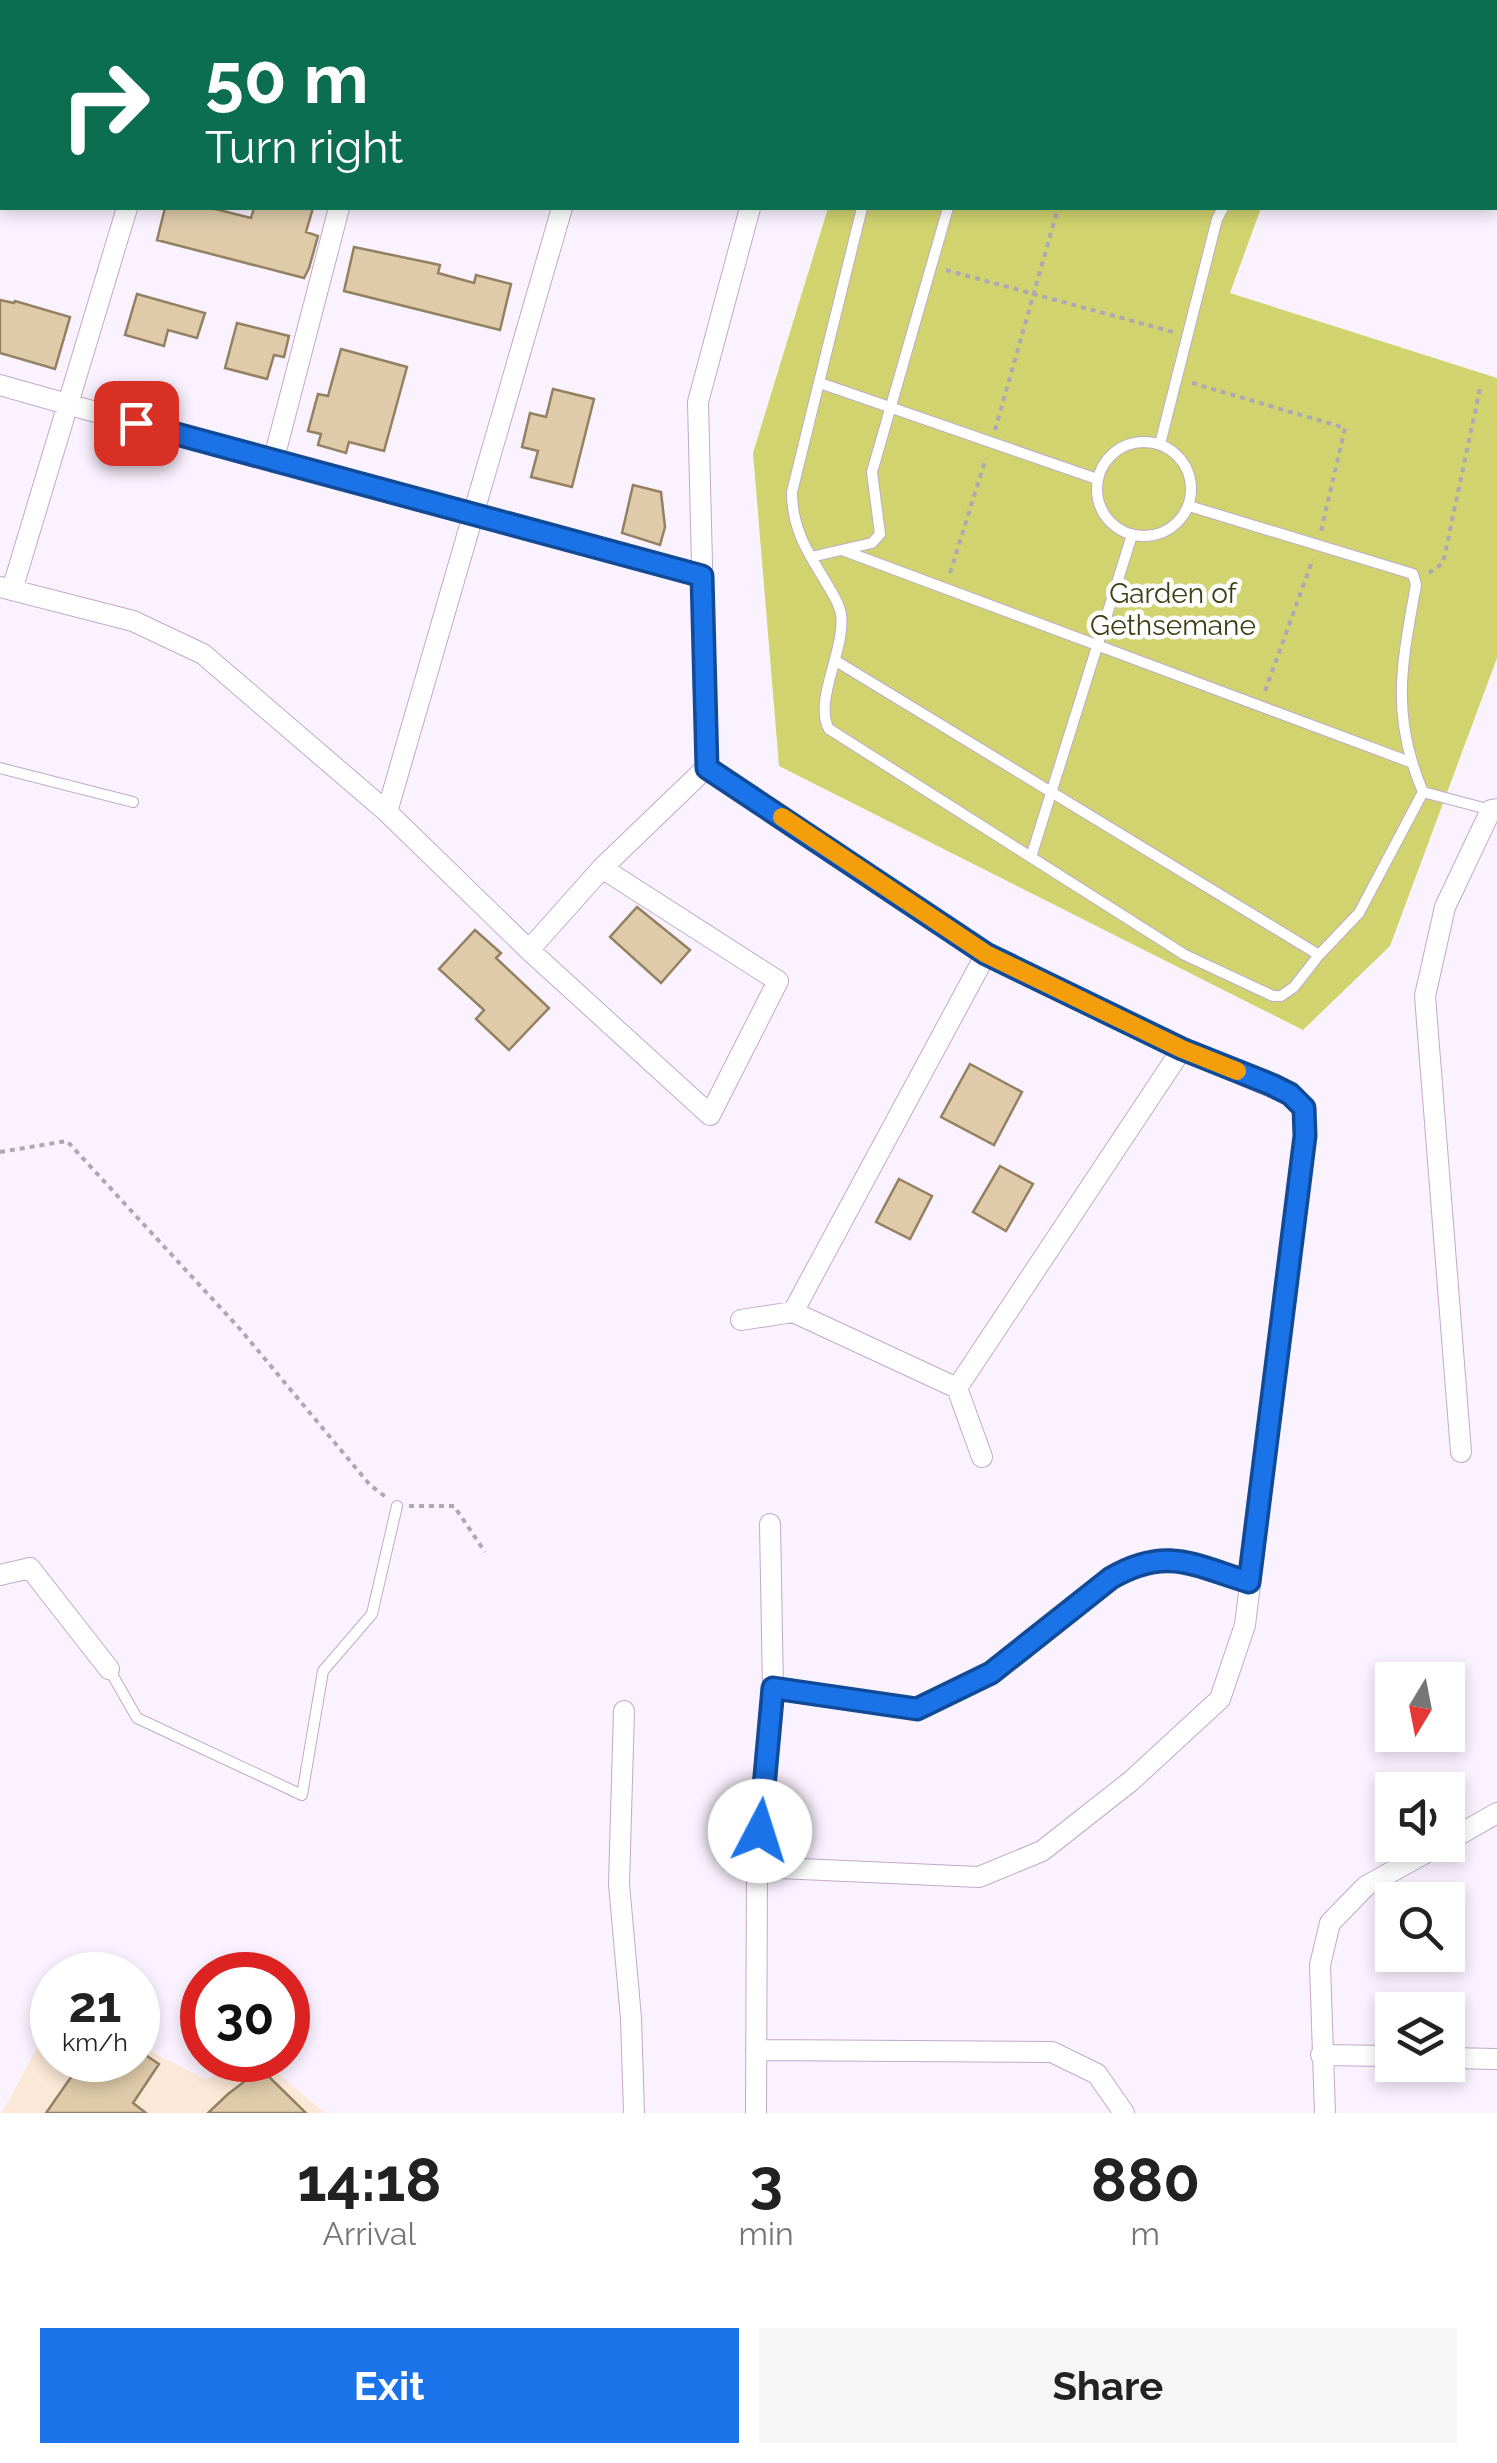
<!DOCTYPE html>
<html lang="en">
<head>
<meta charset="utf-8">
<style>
  body { margin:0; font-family:Raleway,sans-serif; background:#f6f6f6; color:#222; height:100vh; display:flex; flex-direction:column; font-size:38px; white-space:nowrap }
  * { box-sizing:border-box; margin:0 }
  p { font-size:32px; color:#767676 }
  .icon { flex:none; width:55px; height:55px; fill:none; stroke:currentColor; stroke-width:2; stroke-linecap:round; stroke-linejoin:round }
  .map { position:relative; height:2113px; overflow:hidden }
  .panel { display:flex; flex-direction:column; background:#fff; flex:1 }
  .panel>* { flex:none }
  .hud { position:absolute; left:0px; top:0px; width:1498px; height:210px; box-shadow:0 5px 15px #0003; background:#0b6e4f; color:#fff; overflow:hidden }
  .needle { width:65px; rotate:190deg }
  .fabs { position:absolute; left:1375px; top:1662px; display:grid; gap:20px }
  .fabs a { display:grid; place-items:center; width:90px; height:90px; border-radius:0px; background:#fff; box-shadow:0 5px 15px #0003; font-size:50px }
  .speed { position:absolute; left:30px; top:1952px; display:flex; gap:20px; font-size:50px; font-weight:700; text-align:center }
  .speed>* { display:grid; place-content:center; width:130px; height:130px; border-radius:50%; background:#fff; box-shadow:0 5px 15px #0003; line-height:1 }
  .speed small { font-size:25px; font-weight:400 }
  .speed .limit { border:15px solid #d22; background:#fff; color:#111 }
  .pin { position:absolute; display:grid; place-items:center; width:85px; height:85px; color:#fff; margin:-42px; border-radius:20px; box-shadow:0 5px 15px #0006 }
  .me { position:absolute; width:110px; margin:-55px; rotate:5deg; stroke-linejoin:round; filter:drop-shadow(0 0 8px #0008) }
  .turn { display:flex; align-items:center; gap:35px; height:210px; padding:0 40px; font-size:45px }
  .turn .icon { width:130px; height:130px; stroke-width:2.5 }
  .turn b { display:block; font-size:70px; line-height:85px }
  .eta { display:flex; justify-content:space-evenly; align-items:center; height:170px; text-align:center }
  .eta b { font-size:60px; font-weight:700; line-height:70px }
  .button { display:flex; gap:20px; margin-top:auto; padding:20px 40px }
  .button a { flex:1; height:115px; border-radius:0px; background:#1a73e8; color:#fff; font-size:40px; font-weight:700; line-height:115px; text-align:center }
  .button a+a { background:#f6f6f6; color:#222 }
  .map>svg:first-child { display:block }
  .education { fill:#fbe8d7 }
  .green { fill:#d0d36e }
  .building { fill:#dfcaaa; stroke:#948162; stroke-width:2.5 }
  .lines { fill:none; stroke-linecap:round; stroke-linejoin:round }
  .service-casing { stroke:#c0aac9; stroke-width:12 }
  .minor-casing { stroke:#c0aac9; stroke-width:22 }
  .path { stroke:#b0a7b4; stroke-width:4; stroke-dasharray:5 5; stroke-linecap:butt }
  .service { stroke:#fff; stroke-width:10 }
  .minor { stroke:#fff; stroke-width:20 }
  .route-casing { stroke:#114b97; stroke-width:25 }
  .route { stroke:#1a73e8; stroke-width:18 }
  .slow { stroke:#f59e0b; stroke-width:18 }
  .labels { text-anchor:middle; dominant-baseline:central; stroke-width:9; stroke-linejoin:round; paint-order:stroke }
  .park-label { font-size:28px; fill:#3d3e13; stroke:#fff }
</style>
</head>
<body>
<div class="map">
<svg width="1497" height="2113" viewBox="0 0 1497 2113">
  <rect width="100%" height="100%" fill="#fbf2ff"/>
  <path class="education" d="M 52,2019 L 52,2060 L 138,2060 L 138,2045 L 205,2079 L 262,2060 L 325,2113 L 2,2113 Z"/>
  <path class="green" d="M 828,208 L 1261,208 L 1230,293 L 1497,378 L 1497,658 L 1390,946 L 1303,1030 L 779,766 L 753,453 Z"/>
  <path class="building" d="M 165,208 L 211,208 L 251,218 L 254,208 L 313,208 L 306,232 L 318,236 L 309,268 L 304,278 L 157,240 Z
    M 354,247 L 440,265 L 438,273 L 474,283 L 476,275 L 511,284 L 500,330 L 344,291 Z
    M 137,294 L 205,313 L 197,338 L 168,330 L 164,346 L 125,335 Z
    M 0,300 L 14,303 L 15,301 L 70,317 L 55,369 L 0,353 Z
    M 237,323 L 289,336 L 284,357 L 274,355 L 267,379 L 225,368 Z
    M 341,349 L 407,367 L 384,451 L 349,442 L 346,453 L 318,445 L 321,434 L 308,431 L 318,394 L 328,396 Z
    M 553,389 L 594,399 L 572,487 L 531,477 L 538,451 L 522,447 L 530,413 L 546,417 Z
    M 633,485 L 661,492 L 665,527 L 660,545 L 622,533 Z
    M 637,907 L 690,950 L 661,983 L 610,937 Z
    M 475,930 L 501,953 L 496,958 L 549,1008 L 509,1050 L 476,1019 L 484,1010 L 439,969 Z
    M 970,1064 L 1022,1092 L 994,1145 L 941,1117 Z
    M 1000,1166 L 1033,1184 L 1006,1231 L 973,1212 Z
    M 899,1179 L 932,1196 L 910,1239 L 876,1222 Z
    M 138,2050 L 159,2064 L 133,2103 L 146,2113 L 46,2113 L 83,2060 L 138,2060 Z
    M 261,2069 L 306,2113 L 208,2113 L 228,2094 Z"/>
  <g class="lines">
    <defs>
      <path id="service" d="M 1197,0 L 1206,2
        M 1284,2 L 1285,0
        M 1311,2 L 1312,0
        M 862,208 L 792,492 C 792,527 806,550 824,579 C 830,590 839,601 841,614 C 846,649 813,701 829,729 L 1185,955 L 1273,996 L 1281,996 L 1294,987 L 1319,955 L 1359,913 L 1423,792
        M 820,383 L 1097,479
        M1097 489a47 47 0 1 1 94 0a47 47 0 1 1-94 0Z
        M 1160,444 L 1217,219 L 1223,208
        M 1189,506 L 1413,574 L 1416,585 C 1402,663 1390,715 1423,792 L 1491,810
        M 842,550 L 1410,762
        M 811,557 L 872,543 L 880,534 L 872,472 L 948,208
        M 836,661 L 1319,955
        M 0,768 L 133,802
        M 1031,857 L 1132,535
        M 109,1669 L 137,1718 L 302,1795 L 323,1671 L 372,1614 L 397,1506"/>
      <path id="minor" d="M 212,0 L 220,2
        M 668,0 L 676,2
        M 190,2 L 190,0
        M 734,2 L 735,0
        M 1132,2 L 1134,0
        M 1256,2 L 1256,0
        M 750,208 L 698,402 L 707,767 L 986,954 L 1182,1049 L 1290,1095 L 1304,1107 L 1305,1136 L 1245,1625 L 1220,1699 L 1131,1781 L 1042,1851 L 979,1877 L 757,1867
        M 0,385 L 273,462 L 702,576
        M 273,462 L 339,208
        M 0,587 L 133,621 L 203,654 L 387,812 L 529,950 L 710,1115 L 778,981 L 602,868
        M 12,590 L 127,208
        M 387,812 L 562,208
        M 529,950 L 602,868 L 707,767
        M 793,1312 L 986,954
        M 741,1320 L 793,1312 L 957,1388 L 982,1457
        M 957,1388 L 1182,1049
        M 1461,1452 L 1425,996 L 1445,907 L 1491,810 L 1497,809
        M 0,1575 L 30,1568 L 109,1669
        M 773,1689 L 917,1709 L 991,1673 L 1111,1578 C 1166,1546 1193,1565 1249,1582
        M 624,1711 L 619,1884 L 631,2018 L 634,2113
        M 1448,1841 L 1497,1813
        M 756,2050 L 1052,2052 L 1097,2074 L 1124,2113
        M 1321,2055 L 1392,2056
        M 1448,2058 L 1497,2059
        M 756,2113 L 757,1867 L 773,1689 L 770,1524
        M 1325,2113 L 1320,1965 L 1330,1923 L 1366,1886 L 1440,1845"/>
    </defs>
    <use href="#service" class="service-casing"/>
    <use href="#minor" class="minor-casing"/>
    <path class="path" d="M 946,270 L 1173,332
      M 1192,383 L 1345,428 L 1321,531
      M 995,430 L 1058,208
      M 950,573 L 986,458
      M 1429,573 L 1443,563 L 1481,384
      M 1265,691 L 1313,559
      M 0,1152 L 67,1141 L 240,1329 L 370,1485 L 387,1498
      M 409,1506 L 454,1506 L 485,1552"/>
    <use href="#service" class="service"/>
    <use href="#minor" class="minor"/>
  </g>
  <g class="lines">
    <defs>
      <path id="route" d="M 136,423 L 702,576 L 707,768 L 986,954 L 1182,1049 L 1272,1085 L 1290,1094 L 1304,1108 L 1305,1136 L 1249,1582 C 1193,1565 1166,1546 1111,1578 L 991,1673 L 917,1709 L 773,1688 L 760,1831"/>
    </defs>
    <use href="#route" class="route-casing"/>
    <use href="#route" class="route"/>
    <path class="slow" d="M 782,817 L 986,954 L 1182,1049 L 1237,1071"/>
  </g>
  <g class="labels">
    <g class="park-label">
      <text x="1173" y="593">Garden of<tspan x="1173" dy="32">Gethsemane</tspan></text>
    </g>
  </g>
</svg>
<div class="fabs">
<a><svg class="needle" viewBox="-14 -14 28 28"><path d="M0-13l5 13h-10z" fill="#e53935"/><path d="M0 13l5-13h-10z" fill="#767676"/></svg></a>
<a><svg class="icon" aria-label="sound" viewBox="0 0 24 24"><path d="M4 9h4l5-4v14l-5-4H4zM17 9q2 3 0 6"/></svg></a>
<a><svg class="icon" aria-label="search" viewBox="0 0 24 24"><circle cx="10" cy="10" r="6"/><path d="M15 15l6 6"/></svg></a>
<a><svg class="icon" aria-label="layers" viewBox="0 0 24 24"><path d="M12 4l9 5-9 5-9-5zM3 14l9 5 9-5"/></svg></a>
</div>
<div class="speed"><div>21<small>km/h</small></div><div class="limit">30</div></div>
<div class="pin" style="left:136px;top:423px;background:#d93025"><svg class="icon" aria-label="arrive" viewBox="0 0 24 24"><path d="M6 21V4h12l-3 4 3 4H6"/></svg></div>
<svg class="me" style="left:760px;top:1831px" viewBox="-20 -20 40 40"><circle r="19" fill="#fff"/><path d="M0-13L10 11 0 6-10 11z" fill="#1a73e8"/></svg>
<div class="hud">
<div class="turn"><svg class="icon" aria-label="right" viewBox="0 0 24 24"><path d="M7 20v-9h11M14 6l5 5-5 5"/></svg><div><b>50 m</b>Turn right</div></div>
</div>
</div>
<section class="panel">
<div class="eta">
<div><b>14:18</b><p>Arrival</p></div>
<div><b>3</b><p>min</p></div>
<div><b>880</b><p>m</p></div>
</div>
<div class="button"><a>Exit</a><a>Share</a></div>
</section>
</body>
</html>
